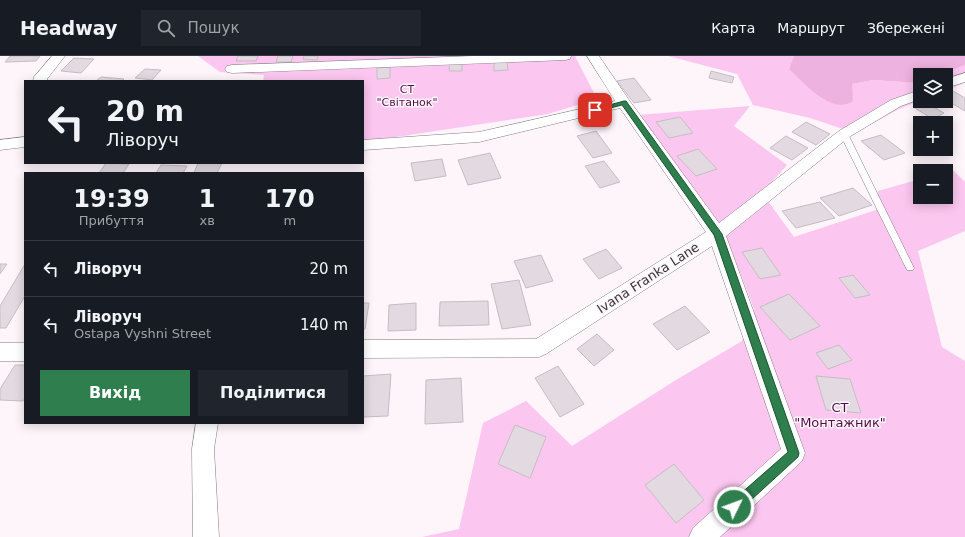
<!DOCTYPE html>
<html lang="uk">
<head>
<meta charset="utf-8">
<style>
  body { margin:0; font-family:"DejaVu Sans",sans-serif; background:#20242c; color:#f1f3f6; height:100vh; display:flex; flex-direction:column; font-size:15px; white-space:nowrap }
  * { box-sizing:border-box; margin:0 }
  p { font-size:13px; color:#9ea1a6 }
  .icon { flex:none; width:22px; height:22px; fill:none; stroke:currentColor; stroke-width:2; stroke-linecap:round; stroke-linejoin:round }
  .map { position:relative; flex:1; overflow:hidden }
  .panel { position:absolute; left:24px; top:116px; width:340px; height:252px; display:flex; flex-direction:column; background:#171b24; border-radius:0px; box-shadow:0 2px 10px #0003 }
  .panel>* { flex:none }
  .banner { position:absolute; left:24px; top:24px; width:340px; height:84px; border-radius:0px; box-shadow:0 2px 10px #0003; background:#171b24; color:#f1f3f6; overflow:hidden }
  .buttons { position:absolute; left:913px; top:12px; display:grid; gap:8px }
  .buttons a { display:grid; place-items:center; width:40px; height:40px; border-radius:0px; background:#171b24; box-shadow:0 2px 10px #0003; font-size:20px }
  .pin { position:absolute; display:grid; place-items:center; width:34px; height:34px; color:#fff; margin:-17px; border-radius:8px; box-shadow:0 2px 6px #0006 }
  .me { position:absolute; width:44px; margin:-22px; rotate:48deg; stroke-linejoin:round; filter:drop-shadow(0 0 3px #0008) }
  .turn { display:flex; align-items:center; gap:14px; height:84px; padding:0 16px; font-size:18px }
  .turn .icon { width:52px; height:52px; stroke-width:2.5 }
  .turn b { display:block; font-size:28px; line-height:34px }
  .eta { display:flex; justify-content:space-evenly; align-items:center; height:68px; text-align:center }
  .eta b { font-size:24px; font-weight:800; line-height:28px }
  .action { display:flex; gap:8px; margin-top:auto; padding:8px 16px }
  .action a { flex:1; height:46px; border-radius:0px; background:#2e7e4e; color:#fff; font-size:16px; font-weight:800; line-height:46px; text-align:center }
  .action a+a { background:#20242c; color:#f1f3f6 }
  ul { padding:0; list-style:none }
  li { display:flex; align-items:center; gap:12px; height:56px; padding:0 16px; border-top:1px solid #363941 }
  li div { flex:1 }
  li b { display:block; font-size:15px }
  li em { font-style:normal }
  header { display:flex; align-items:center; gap:24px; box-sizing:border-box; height:56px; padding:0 20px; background:#171b24; border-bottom:1px solid #363941 }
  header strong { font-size:19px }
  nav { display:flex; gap:22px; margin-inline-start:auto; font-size:14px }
  .search { width:280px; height:36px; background:#20242c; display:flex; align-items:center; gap:10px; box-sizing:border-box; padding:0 14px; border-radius:0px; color:#9ea1a6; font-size:15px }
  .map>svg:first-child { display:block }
  .green { fill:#fbc6ef }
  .forest { fill:#eeb2e1 }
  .building { fill:#e2dae0; stroke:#c6bdc4 }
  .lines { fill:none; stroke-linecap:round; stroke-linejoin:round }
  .service-casing { stroke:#837b81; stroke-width:1 }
  .minor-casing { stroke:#837b81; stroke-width:1 }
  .service { fill:#fff; fill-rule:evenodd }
  .minor { fill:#fff; fill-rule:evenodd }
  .route { fill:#2e7e4e; stroke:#1e5233 }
  .labels { text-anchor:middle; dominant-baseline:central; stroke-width:3; stroke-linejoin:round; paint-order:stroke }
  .far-park-label { font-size:11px; fill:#540f4b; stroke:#fef5fb }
  .street-label { font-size:13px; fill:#363335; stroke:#fef5fb }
  .park-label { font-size:13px; fill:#540f4b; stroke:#fef5fb }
</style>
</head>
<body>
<header>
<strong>Headway</strong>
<div class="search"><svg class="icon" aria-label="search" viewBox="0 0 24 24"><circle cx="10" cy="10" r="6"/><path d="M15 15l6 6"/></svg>Пошук</div>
<nav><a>Карта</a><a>Маршрут</a><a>Збережені</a></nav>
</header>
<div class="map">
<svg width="965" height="481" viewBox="0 0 965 481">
  <rect width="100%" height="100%" fill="#fef5fb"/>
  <path class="green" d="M 198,0 L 575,0 L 597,43 L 548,58 L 363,86 L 363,25 L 263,25 L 264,19 L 220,16 Z
    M 668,0 L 794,0 L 789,13 L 852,28 L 873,24 L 920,27 L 920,44 L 897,54 L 855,77 L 810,62 L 753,49 L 737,18 Z
    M 965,9 L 965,27 L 946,34 L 946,19 L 940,19 Z
    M 750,50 L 734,70 L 787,109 L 762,137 L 794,181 L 876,154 L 878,135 L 920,123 L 920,141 L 946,141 L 946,115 L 952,113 L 965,126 L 965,175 L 918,195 L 942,291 L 965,305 L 965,481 L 422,481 L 459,473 L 483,367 L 526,345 L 572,390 L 676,324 L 742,285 L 754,253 L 728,185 L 638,59 Z"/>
  <path class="forest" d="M 794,0 L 965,0 L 965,9 L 940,19 L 920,19 L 920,27 L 918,27 L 873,24 L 852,28 L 853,45 C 832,60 803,26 789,13 Z"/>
  <path class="building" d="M 10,0 L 40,0 L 36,5 L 5,6 Z
    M 238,0 L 258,0 L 256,5 L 236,5 Z
    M 278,0 L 293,0 L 291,6 L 276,6 Z
    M 304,0 L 318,0 L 317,4 L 303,3 Z
    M 74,2 L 94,3 L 81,17 L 61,15 Z
    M 494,4 L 507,4 L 508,14 L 494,15 Z
    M 450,7 L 462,7 L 462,15 L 449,15 Z
    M 390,11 L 390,22 L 377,23 L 377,12 Z
    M 145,13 L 161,14 L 152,24 L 135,22 Z
    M 711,15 L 734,21 L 732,27 L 709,22 Z
    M 101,21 L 124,23 L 122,25 L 96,25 Z
    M 634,22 L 651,44 L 634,47 L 617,25 Z
    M 953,35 L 965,42 L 965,55 L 946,44 L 946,38 Z
    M 923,45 L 944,57 L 933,63 L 913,51 Z
    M 680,61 L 693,77 L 669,82 L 656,66 Z
    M 806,66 L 830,78 L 816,89 L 792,76 Z
    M 596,75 L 612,97 L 593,102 L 577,80 Z
    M 881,79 L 905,97 L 884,104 L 861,85 Z
    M 786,80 L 808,92 L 792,104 L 770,92 Z
    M 698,93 L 717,113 L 696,120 L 677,100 Z
    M 490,97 L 501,122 L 468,129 L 458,104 Z
    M 442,103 L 446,120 L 415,125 L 411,107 Z
    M 604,105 L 620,126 L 600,132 L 585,110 Z
    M 106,107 L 129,108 L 123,117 L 99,117 Z
    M 198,107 L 222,107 L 217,117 L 194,117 Z
    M 161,109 L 187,110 L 183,117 L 156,117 Z
    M 853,132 L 872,149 L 839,160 L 820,142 Z
    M 820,146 L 835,162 L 796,172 L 782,155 Z
    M 762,192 L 781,219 L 760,223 L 742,196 Z
    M 606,193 L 622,212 L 599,223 L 583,203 Z
    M 541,199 L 553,225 L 526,232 L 514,205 Z
    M 0,208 L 7,208 L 0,218 Z
    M 25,208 L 25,240 L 6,272 L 0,272 L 0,250 Z
    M 853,219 L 870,239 L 855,242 L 839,222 Z
    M 519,224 L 531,269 L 502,273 L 491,228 Z
    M 789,238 L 820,270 L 790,284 L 760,251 Z
    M 488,245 L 489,269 L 439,270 L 440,246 Z
    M 363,247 L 369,247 L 365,273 L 363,273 Z
    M 416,247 L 416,274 L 388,275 L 389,249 Z
    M 685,250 L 710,276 L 677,294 L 653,268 Z
    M 597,278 L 614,294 L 594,310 L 577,293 Z
    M 839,289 L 852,304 L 828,313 L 816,297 Z
    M 15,309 L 25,309 L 25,342 L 23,345 L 0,344 L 0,333 Z
    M 558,310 L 584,348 L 560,361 L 535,322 Z
    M 391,318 L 388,360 L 363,361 L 363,320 Z
    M 816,320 L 850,323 L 861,357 L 826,354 Z
    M 461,322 L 463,366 L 425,368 L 426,324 Z
    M 515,369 L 546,381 L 530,422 L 498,408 Z
    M 674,408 L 704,444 L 676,467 L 645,429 Z"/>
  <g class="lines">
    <defs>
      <path id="service" d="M 842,76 L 844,76 L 848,78 L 914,212 L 913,214 L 907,214 L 906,212 L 840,78 Z"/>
      <path id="minor" d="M 52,0 L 65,0 L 47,23 L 48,25 L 33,25 L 34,21 Z
        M 473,0 L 571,0 L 570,3 L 565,4 L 232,17 L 227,16 L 225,13 L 227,10 L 232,9 Z
        M 587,0 L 599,0 L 629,44 L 719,167 L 839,75 L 891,44 L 920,34 L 920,43 L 901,50 L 849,81 L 726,180 L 805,397 L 802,405 L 720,481 L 689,481 L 693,472 L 781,393 L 712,190 L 546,298 L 539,301 L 363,302 L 363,284 L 536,283 L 706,176 L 620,52 L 479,86 L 363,94 L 363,84 L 479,76 L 615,45 Z
        M 965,17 L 965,26 L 946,32 L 946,23 Z
        M 25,81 L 25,91 L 0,94 L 0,84 Z
        M 0,287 L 25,287 L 25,305 L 0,305 Z
        M 196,367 L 218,367 L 214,393 L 219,481 L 193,481 L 192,393 Z"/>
    </defs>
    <use href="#service" class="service-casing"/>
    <use href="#minor" class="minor-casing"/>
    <use href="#service" class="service"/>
    <use href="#minor" class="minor"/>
  </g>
  <path class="route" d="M 624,45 L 626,45 L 722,178 L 799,397 L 798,401 L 739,455 L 734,457 L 730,455 L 729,451 L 730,447 L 788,396 L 714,179 L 622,49 L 595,56 L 591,54 Z"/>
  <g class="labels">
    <g class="far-park-label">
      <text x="407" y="33">СТ<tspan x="407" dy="13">"Світанок"</tspan></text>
    </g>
    <g class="street-label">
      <text transform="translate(648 222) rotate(-33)">Ivana Franka Lane</text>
    </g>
    <g class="park-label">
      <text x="840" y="351">СТ<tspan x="840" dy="15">"Монтажник"</tspan></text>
    </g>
  </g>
</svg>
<div class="buttons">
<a><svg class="icon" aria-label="layers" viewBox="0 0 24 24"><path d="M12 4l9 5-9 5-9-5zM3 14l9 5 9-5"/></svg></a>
<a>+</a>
<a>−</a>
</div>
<div class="pin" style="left:595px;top:54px;background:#d93025"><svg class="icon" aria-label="arrive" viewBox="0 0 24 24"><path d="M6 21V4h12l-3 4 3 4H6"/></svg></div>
<svg class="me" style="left:734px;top:451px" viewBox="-20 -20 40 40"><circle r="17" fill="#2e7e4e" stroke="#fff" stroke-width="3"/><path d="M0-11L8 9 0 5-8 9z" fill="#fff"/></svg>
<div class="banner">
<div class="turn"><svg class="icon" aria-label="left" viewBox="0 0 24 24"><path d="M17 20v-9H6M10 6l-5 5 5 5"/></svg><div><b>20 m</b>Ліворуч</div></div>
</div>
<section class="panel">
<div class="eta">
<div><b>19:39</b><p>Прибуття</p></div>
<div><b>1</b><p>хв</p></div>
<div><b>170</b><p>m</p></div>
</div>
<ul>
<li><svg class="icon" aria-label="left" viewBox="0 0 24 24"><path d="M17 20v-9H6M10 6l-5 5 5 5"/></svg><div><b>Ліворуч</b></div><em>20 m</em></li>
<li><svg class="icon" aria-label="left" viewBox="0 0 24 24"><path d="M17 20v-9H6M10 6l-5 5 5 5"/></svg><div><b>Ліворуч</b><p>Ostapa Vyshni Street</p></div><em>140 m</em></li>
</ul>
<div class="action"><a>Вихід</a><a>Поділитися</a></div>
</section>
</div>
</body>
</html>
